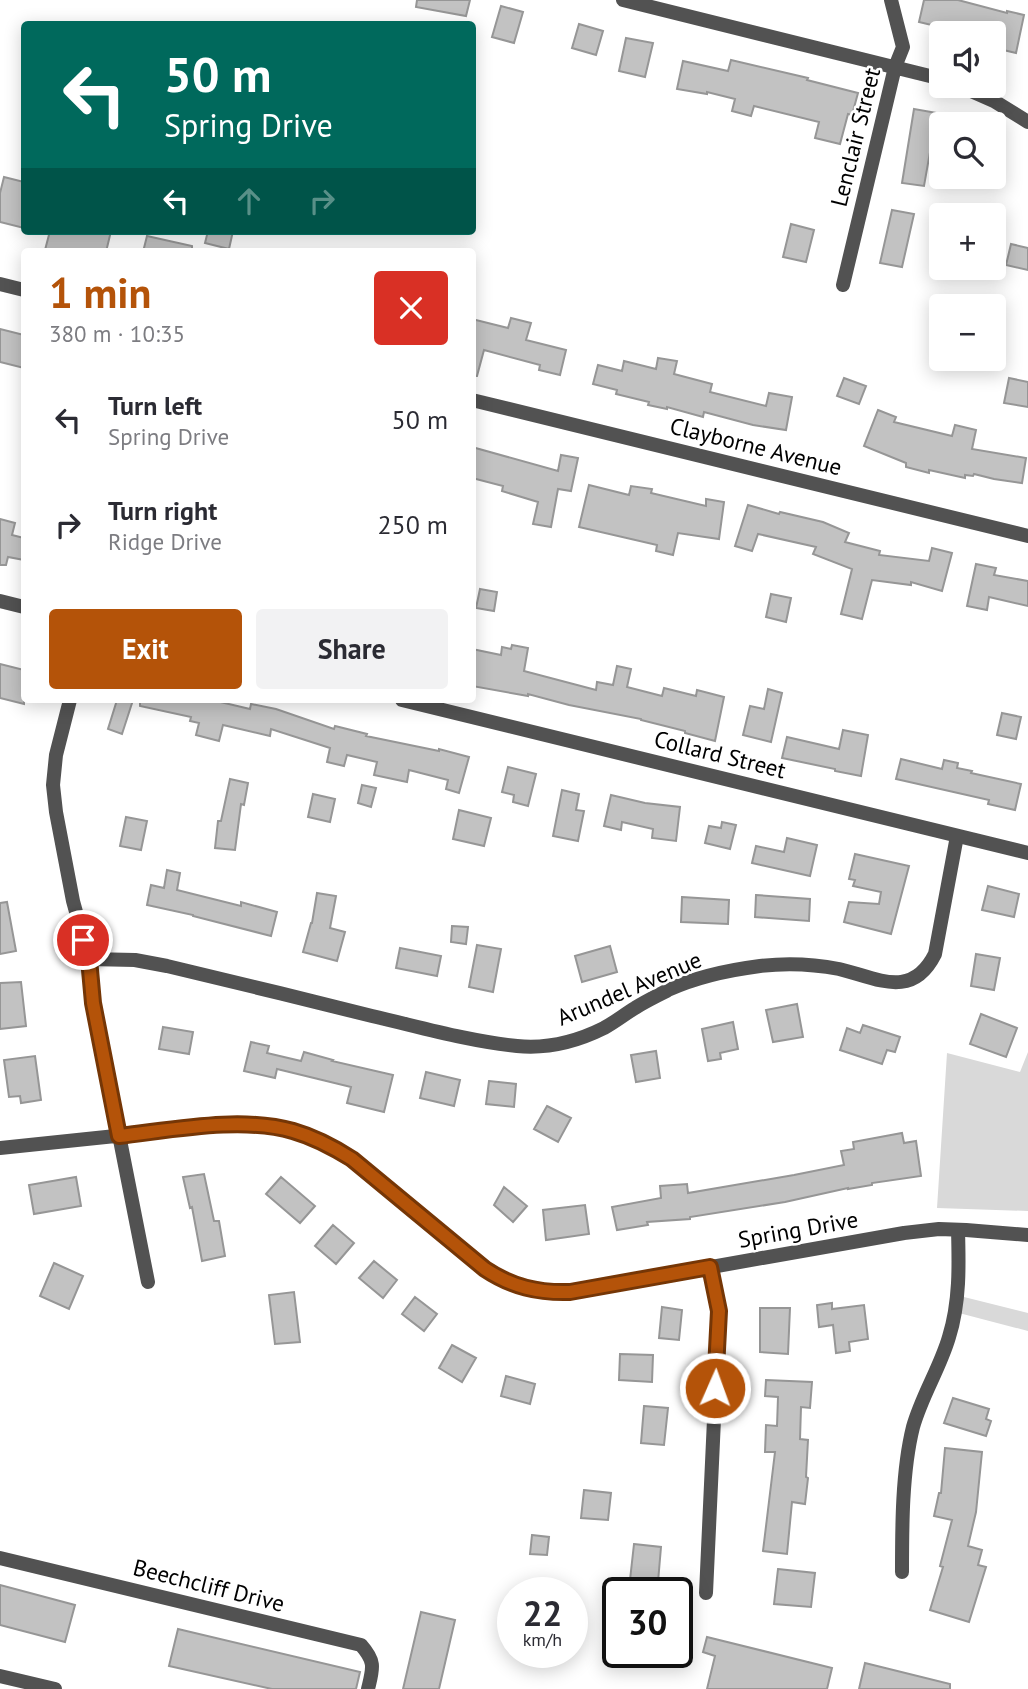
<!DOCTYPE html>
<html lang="en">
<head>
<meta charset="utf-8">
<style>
  body { margin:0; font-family:"PT Sans",sans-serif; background:#f2f2f3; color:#2b2b33; height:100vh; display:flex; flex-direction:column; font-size:26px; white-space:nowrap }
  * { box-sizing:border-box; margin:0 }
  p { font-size:23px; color:#7c7c81 }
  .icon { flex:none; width:38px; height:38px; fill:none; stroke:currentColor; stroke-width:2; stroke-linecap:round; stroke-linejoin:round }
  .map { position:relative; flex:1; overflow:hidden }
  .drawer { position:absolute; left:21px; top:248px; width:455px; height:455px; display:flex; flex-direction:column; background:#fff; border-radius:7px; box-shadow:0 4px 18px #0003 }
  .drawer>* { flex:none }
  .top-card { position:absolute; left:21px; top:21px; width:455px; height:214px; border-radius:7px; box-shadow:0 4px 18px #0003; background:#00695c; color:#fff; overflow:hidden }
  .buttons { position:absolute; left:929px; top:21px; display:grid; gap:14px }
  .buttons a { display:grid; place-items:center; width:77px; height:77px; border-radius:7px; background:#fff; box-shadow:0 4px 18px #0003; font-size:35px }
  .speed { position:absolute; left:497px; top:1577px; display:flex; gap:14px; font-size:35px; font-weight:700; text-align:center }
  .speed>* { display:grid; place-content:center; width:91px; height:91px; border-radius:50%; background:#fff; box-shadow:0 4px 18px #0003; line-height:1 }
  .speed small { font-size:18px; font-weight:400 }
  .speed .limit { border:4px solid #111; border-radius:10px; background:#fff; color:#111 }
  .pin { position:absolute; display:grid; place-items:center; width:60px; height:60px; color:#fff; margin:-30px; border:4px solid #fff; border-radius:50%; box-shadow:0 2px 7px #0007 }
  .me { position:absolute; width:77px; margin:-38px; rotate:2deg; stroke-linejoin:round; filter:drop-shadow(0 0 5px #0008) }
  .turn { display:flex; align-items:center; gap:24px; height:147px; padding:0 28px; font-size:32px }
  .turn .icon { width:91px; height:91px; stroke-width:2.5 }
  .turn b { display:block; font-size:49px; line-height:60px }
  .lanes { display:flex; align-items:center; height:66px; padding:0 28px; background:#0003; justify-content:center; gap:35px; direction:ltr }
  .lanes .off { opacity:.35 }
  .round { display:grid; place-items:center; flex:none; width:74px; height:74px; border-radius:7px; background:#f2f2f3 }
  .head { display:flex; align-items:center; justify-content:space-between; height:119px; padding:0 28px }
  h1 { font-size:42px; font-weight:600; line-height:52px; color:#b45309 }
  .cta { display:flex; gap:14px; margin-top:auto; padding:14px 28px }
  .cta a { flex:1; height:80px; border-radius:7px; background:#b45309; color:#fff; font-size:28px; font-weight:600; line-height:80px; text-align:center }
  .cta a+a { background:#f2f2f3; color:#2b2b33 }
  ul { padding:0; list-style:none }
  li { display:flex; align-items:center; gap:21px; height:105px; padding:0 28px }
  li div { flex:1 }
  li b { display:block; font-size:26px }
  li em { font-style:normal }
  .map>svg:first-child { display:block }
  .green { fill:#d9d9d9 }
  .building { fill:#c2c2c2; stroke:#969696; stroke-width:2 }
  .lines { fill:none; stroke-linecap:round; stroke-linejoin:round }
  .minor { stroke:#525252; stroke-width:14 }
  .route-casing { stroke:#753606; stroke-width:18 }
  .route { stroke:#b45309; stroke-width:12 }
  .labels { text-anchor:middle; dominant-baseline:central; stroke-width:5; stroke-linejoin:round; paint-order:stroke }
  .street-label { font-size:23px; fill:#000; stroke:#fff }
</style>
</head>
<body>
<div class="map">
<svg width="1028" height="1689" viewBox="0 0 1028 1689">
  <rect width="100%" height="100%" fill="#fff"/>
  <path class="green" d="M 1028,1052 L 1028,1211 L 937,1208 L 947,1053 L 1020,1072 Z
    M 960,1296 L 1028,1313 L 1028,1331 L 959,1313 Z"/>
  <path class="building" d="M 417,0 L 470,0 L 466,16 L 416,7 Z
    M 924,0 L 958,0 L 1007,13 L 1007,11 L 1024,15 L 1016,53 L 999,49 L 1003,33 L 965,33 L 919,22 Z
    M 501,6 L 523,12 L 514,43 L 492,37 Z
    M 579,24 L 603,31 L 596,55 L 572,48 Z
    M 626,38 L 653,43 L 645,77 L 619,71 Z
    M 731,60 L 808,78 L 807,80 L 858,93 L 852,115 L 848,114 L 840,144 L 815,138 L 819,122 L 754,106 L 751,116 L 732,111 L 735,99 L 707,92 L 707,94 L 677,89 L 683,61 L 728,71 Z
    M 914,109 L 937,113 L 924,186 L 902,183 Z
    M 4,177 L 24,182 L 24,228 L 0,222 L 0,193 Z
    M 892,210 L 914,214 L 902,267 L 880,263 Z
    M 791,224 L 814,230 L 806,262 L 783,257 Z
    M 50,231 L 111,231 L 106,252 L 56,252 L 45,250 Z
    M 208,231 L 233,231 L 229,249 L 205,243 Z
    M 147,236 L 192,246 L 192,252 L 143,252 Z
    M 1011,244 L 1028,248 L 1028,270 L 1006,265 Z
    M 511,318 L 531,323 L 526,340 L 566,350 L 560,375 L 539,370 L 540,365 L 484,350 L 477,376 L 472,376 L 472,319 L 508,328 Z
    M 0,329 L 24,335 L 24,368 L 0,362 Z
    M 658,358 L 677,361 L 674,374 L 712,384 L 710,392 L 766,406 L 769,393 L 792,397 L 786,430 L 753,425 L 704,412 L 703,417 L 667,407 L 667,409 L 648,405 L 649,402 L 616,394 L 617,390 L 593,384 L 598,365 L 622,371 L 624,361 L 656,369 Z
    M 844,378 L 866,386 L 859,404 L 837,396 Z
    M 1009,378 L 1028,382 L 1028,407 L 1004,403 Z
    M 878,410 L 896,417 L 894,422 L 952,436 L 955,425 L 976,430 L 972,449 L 1026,458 L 1022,483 L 994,479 L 974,474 L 973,476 L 965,475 L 965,478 L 929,470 L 929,473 L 906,467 L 906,463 L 864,446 Z
    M 472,447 L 558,471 L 561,455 L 578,458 L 571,491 L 558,489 L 551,527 L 533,524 L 538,502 L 502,491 L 503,486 L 472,478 Z
    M 589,485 L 629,495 L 631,486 L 652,489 L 651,493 L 706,506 L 706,499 L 724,502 L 719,539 L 678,533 L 673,555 L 656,551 L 657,545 L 579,527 Z
    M 748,505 L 779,514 L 780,512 L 823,522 L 849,533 L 845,542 L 880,551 L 879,555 L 929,561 L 932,548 L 952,553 L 942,591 L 911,582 L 911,585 L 872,580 L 862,619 L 841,614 L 852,569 L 813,554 L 816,547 L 758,534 L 752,551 L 735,546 Z
    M 0,519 L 15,523 L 12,535 L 24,538 L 24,560 L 8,557 L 6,565 L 0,565 Z
    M 976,564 L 996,568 L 994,575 L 1028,581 L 1028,606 L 989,597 L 987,610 L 967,606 Z
    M 480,589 L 497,592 L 494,611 L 476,608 Z
    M 771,594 L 791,598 L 786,622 L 766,617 Z
    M 512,645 L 528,648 L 524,671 L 596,690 L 597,682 L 613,685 L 617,666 L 631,669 L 627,687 L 662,696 L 664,688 L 696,696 L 697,690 L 724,697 L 715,741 L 685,733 L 685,731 L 641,720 L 641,719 L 569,705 L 528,694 L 528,696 L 472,686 L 472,649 L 501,655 L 502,647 L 511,649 Z
    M 0,664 L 24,670 L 24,704 L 0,698 Z
    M 768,689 L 782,693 L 771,742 L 743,735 L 750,706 L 764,709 Z
    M 117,700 L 133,700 L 122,734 L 108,729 Z
    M 140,700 L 212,700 L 250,709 L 251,704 L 276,709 L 334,729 L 335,726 L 367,734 L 366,736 L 439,751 L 439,749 L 469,757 L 459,793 L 446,789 L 448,780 L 409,770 L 407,782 L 374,775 L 377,762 L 347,755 L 344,766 L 327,762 L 330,748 L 271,729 L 270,736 L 223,725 L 219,741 L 196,735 L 199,723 L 190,721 L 191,717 L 140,706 Z
    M 1002,713 L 1021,717 L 1016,739 L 997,735 Z
    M 843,730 L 868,735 L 861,776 L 835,771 L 835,769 L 782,758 L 787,737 L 839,749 Z
    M 901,759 L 942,769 L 944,760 L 958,763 L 957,768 L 972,771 L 971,773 L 1021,784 L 1015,810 L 988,804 L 989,800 L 896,779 Z
    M 508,767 L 536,774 L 528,806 L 513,802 L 514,795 L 502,792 Z
    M 230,779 L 248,783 L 244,805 L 241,804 L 235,850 L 215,848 L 218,821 L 221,821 Z
    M 362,785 L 376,788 L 371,807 L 358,803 Z
    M 562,790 L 579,794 L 576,810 L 584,811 L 578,841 L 553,836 Z
    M 313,794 L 335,799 L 330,822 L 308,817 Z
    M 611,795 L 645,803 L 680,807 L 676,841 L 652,838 L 653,829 L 622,822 L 621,830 L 604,826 Z
    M 459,810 L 491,818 L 484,846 L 453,839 Z
    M 126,817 L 147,821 L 141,850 L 120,846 Z
    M 722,822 L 736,825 L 730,849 L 705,843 L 709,826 L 721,828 Z
    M 787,838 L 817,845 L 810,876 L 752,863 L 756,846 L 784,852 Z
    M 855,854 L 909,866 L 891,934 L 844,922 L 849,902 L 879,904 L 881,892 L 853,886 L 855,880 L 849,879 Z
    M 167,870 L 180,873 L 177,890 L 241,906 L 241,902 L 277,912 L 271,936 L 193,916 L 193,915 L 147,905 L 151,885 L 164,888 Z
    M 988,886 L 1019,894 L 1014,917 L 982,910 Z
    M 317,893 L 336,896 L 330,928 L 345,932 L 337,961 L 303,952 L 311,923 L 312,923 Z
    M 756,895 L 810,899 L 809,921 L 755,917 Z
    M 682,897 L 729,900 L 728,924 L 681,922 Z
    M 7,902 L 16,951 L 0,954 L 0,903 Z
    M 452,926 L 468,927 L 466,944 L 451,942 Z
    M 477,945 L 501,949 L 493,992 L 469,987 Z
    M 610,946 L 617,972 L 582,982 L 575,956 Z
    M 400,948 L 441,956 L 437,976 L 396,968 Z
    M 976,954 L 1000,958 L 994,990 L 971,986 Z
    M 21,982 L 26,1026 L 0,1029 L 0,983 Z
    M 797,1004 L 803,1037 L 773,1042 L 766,1010 Z
    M 981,1014 L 1017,1028 L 1006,1057 L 970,1044 Z
    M 733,1022 L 738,1049 L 720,1053 L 721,1059 L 708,1061 L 702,1029 Z
    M 863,1025 L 900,1037 L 895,1052 L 887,1050 L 882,1064 L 840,1050 L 847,1028 L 860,1033 Z
    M 163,1027 L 193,1032 L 189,1054 L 159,1049 Z
    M 251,1042 L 269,1046 L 267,1053 L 301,1061 L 304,1052 L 333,1060 L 332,1061 L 393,1075 L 384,1112 L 347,1103 L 351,1087 L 277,1069 L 275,1078 L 244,1071 Z
    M 656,1051 L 660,1078 L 636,1082 L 631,1055 Z
    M 35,1056 L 41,1100 L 21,1103 L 20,1096 L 9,1097 L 4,1060 Z
    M 426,1072 L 460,1080 L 454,1106 L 420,1098 Z
    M 489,1081 L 516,1084 L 514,1107 L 486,1104 Z
    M 547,1106 L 571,1118 L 558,1142 L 534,1129 Z
    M 902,1133 L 904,1143 L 916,1141 L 921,1176 L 872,1183 L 872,1185 L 848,1189 L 848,1188 L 785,1202 L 690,1217 L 690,1219 L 647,1222 L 648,1225 L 617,1230 L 612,1207 L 661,1198 L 660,1186 L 687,1184 L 688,1193 L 794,1175 L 844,1165 L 841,1151 L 854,1149 L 853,1142 Z
    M 204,1174 L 214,1221 L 219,1221 L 225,1256 L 202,1261 L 192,1207 L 190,1208 L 183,1177 Z
    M 76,1177 L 81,1206 L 34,1214 L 29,1185 Z
    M 281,1177 L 315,1206 L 300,1223 L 266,1194 Z
    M 504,1187 L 527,1206 L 513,1222 L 494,1205 Z
    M 585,1205 L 589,1234 L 546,1240 L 543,1210 Z
    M 333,1225 L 354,1243 L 336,1264 L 315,1246 Z
    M 374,1261 L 397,1280 L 383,1298 L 359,1278 Z
    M 54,1263 L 83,1276 L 69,1309 L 40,1296 Z
    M 294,1292 L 300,1342 L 275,1344 L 269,1295 Z
    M 415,1297 L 437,1314 L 424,1331 L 402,1314 Z
    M 832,1303 L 832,1309 L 864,1305 L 868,1339 L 849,1342 L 850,1351 L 836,1353 L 833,1325 L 819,1327 L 817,1305 Z
    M 662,1307 L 682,1310 L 679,1340 L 659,1338 Z
    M 760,1308 L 790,1308 L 788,1354 L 760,1352 Z
    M 452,1345 L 476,1358 L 462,1382 L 439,1368 Z
    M 620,1354 L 653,1355 L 652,1382 L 619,1380 Z
    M 506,1376 L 535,1384 L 530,1404 L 501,1396 Z
    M 766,1380 L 812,1382 L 810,1408 L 801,1407 L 800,1439 L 808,1440 L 806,1477 L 808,1478 L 805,1504 L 792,1502 L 787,1554 L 763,1551 L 775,1452 L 765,1452 L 766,1425 L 777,1426 L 778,1397 L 765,1396 Z
    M 953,1398 L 989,1409 L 986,1419 L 991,1421 L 986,1436 L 944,1423 Z
    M 644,1406 L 668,1408 L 664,1445 L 641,1443 Z
    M 945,1448 L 982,1452 L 976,1512 L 968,1546 L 982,1550 L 978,1565 L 986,1567 L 969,1622 L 930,1610 L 943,1567 L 940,1566 L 952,1520 L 934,1516 L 939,1493 L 941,1493 Z
    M 584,1490 L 611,1493 L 608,1520 L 581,1518 Z
    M 532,1535 L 549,1537 L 547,1555 L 530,1554 Z
    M 634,1544 L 661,1547 L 658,1582 L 630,1580 Z
    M 778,1569 L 815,1573 L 811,1607 L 774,1604 Z
    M 0,1585 L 75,1605 L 65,1642 L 0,1625 Z
    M 421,1612 L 455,1620 L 439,1689 L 403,1689 Z
    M 178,1629 L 360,1672 L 356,1689 L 272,1689 L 169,1666 Z
    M 707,1637 L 832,1668 L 827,1689 L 707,1689 L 715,1656 L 703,1652 Z
    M 865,1663 L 950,1684 L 950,1689 L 859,1689 Z"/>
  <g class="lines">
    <path class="minor" d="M 623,0 L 942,79
      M 960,86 L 994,101 L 1028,122
      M 0,284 L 24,290
      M 843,285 L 895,67 L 903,47 L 891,0
      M 472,400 L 1028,536
      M 0,601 L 24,607
      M 70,700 L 56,755 L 53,785 L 56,812 L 73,901 L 89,959 L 93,1003 L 148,1282
      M 402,700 L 1028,853
      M 89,959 L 135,960 L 167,966 C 235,982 304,999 372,1016 C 420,1027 468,1041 517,1046 C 547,1049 578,1041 604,1028 C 615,1022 625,1014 635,1008 C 646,1001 657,996 668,990 C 696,977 729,970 760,966 C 785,963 813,964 839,969 C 877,978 912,1000 935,954 L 957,836
      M 0,1148 L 221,1125 C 277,1125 303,1129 352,1159 L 485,1269 C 512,1287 538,1293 570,1292 L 904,1233 L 939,1229 L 966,1230 L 1028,1235
      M 0,1558 L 361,1645 C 376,1662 373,1668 368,1689
      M 902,1572 C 902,1527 902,1471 913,1427 C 922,1395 940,1368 949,1337 C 960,1302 959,1265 958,1230
      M 706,1593 L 719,1311 L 710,1267
      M 0,1676 L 55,1689"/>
  </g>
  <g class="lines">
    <defs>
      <path id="route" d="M 83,940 L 89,959 L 93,1003 L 119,1136 C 172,1130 241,1116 293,1131 C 314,1137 333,1147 352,1159 L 485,1269 C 512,1287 538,1293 570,1292 L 710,1267 L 719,1311 L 715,1388"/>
    </defs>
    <use href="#route" class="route-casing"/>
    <use href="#route" class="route"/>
  </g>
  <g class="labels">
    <g class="street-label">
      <text transform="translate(855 137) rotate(-76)">Lenclair Street</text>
      <text transform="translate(756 446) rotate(14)">Clayborne Avenue</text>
      <text transform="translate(720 754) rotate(14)">Collard Street</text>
      <text transform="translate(629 988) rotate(-23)">Arundel Avenue</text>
      <text transform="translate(798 1229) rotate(-10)">Spring Drive</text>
      <text transform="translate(209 1585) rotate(14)">Beechcliff Drive</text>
    </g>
  </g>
</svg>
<div class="buttons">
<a><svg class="icon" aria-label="sound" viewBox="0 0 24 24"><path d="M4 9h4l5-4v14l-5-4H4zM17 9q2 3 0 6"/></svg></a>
<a><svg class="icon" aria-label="search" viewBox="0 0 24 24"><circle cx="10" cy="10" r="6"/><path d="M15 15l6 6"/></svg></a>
<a>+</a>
<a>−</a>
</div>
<div class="speed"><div>22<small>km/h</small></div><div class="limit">30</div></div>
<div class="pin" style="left:83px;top:940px;background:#d93025"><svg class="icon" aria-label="arrive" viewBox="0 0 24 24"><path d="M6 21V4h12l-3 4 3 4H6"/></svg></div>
<svg class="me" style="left:715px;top:1388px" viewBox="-20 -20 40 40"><circle r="17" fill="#b45309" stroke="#fff" stroke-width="3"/><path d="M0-11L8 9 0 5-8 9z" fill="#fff"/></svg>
<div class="top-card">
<div class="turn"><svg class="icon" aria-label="left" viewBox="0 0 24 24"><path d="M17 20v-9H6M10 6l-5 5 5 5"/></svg><div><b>50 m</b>Spring Drive</div></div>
<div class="lanes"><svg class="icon" aria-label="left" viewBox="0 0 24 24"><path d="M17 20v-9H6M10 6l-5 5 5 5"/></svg><svg class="icon off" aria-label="ahead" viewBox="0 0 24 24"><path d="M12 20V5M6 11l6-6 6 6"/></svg><svg class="icon off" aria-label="right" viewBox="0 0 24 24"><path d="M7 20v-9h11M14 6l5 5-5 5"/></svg></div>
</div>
<section class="drawer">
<div class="head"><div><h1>1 min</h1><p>380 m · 10:35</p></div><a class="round" style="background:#d93025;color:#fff"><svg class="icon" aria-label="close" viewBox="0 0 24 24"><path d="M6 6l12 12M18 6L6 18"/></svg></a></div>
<ul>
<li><svg class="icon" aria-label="left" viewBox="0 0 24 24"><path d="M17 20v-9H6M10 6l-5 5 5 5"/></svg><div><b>Turn left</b><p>Spring Drive</p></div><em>50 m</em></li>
<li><svg class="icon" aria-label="right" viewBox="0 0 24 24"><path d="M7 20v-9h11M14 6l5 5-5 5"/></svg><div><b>Turn right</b><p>Ridge Drive</p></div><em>250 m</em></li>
</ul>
<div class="cta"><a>Exit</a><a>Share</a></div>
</section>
</div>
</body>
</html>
